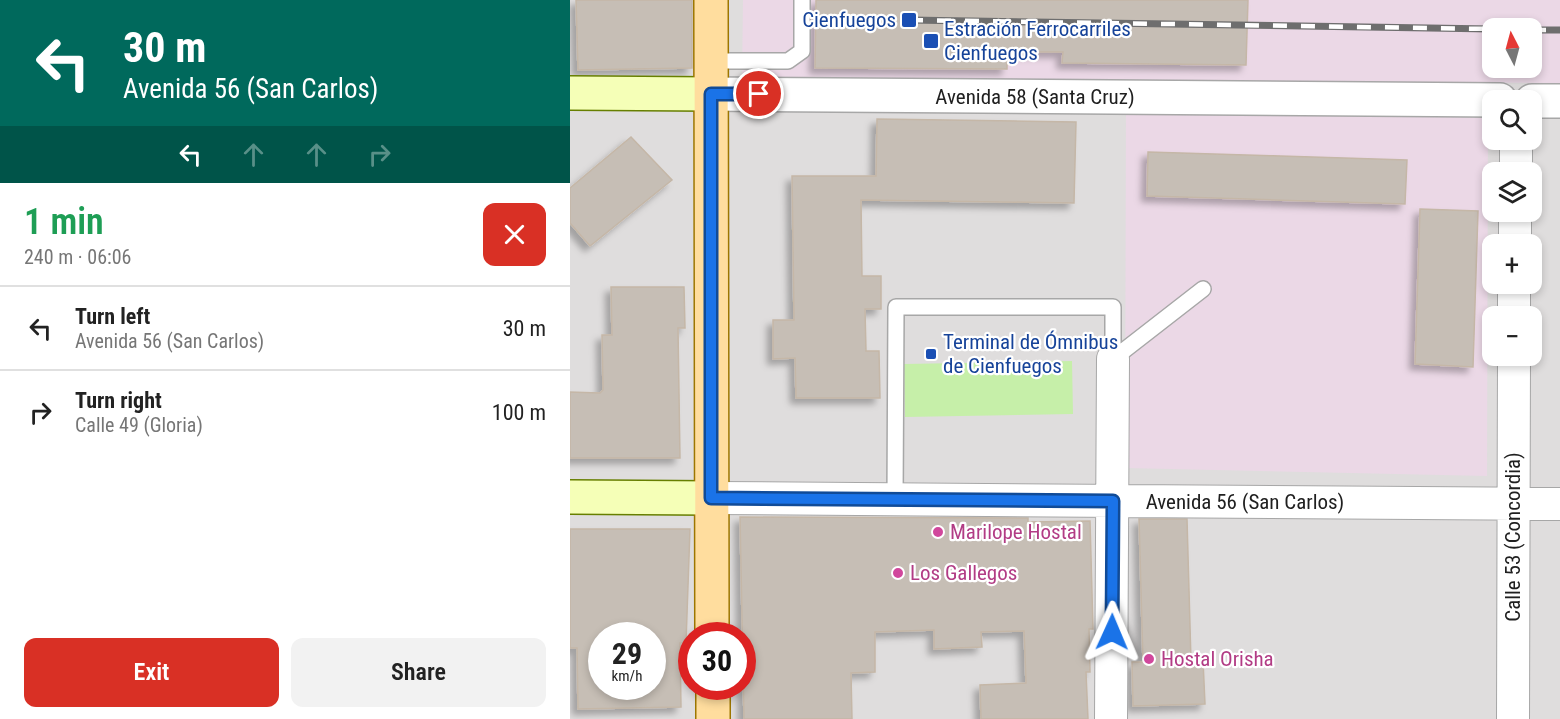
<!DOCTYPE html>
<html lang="en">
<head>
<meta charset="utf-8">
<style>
  body { margin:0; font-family:"Roboto Condensed",sans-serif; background:#f2f2f2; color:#222; height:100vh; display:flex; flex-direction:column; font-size:22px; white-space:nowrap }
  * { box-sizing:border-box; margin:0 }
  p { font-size:20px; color:#767676 }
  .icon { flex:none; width:33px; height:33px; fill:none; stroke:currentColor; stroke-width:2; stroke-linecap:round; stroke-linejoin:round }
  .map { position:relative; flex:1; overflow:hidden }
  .panel { display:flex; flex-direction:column; background:#fff; width:570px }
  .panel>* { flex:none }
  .hud { background:#00695c; color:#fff; overflow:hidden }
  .needle { width:39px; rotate:354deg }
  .tools { position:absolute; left:912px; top:18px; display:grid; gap:12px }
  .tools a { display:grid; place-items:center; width:60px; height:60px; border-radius:12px; background:#fff; box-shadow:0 3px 9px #0003; font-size:30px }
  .speed { position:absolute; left:18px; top:622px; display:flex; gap:12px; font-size:30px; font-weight:700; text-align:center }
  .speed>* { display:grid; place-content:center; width:78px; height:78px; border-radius:50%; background:#fff; box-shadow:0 3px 9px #0003; line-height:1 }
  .speed small { font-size:15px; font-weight:400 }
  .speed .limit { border:9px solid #d22; background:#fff; color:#111 }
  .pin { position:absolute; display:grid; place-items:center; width:51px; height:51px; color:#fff; margin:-26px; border:3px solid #fff; border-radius:50%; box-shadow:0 2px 6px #0007 }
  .me { position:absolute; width:66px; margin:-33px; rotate:1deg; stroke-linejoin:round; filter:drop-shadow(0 0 4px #0008) }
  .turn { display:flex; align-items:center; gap:21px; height:126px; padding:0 24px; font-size:27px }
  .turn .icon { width:78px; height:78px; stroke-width:2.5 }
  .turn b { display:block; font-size:42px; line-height:51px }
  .lanes { display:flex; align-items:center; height:57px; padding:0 24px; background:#0003; justify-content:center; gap:30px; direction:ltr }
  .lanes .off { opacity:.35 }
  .round { display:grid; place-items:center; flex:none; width:63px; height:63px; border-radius:12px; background:#f2f2f2 }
  .headline { display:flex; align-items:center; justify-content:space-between; height:102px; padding:0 24px }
  h1 { font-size:36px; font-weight:600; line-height:45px; color:#1e9e55 }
  .primary-button { display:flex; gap:12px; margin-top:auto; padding:12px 24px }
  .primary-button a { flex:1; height:69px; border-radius:12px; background:#d93025; color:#fff; font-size:24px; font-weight:600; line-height:69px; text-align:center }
  .primary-button a+a { background:#f2f2f2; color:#222 }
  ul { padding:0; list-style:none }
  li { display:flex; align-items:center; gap:18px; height:84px; padding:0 24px; border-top:2px solid #e0e0e0 }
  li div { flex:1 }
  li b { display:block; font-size:22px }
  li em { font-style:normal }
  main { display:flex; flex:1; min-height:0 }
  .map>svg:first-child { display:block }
  .residential { fill:#dfdddd; fill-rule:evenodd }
  .industrial { fill:#ebd8e6; fill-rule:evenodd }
  .grass { fill:#c6efa9 }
  .building { fill:#c6beb5; stroke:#c5b7a7; stroke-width:1.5; fill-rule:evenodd; filter:url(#shadow) }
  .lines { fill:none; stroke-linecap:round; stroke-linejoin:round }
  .service-casing { stroke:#a7a7a7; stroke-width:18 }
  .minor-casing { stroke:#a7a7a7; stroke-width:34 }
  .tertiary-casing { stroke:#a7a7a7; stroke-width:36 }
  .secondary-casing { stroke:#677f00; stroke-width:36 }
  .primary-casing { stroke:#9d7600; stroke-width:36 }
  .service { stroke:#fff; stroke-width:15 }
  .minor { stroke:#fff; stroke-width:32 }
  .tertiary { stroke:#fff; stroke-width:33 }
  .secondary { stroke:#f5ffb7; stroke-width:33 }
  .primary { stroke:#ffdd9e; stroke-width:33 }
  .rail-casing { stroke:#6e6e6e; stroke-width:7 }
  .rail { stroke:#fff; stroke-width:4.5; stroke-dasharray:14; stroke-linecap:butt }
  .route-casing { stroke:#114b97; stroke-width:15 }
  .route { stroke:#1a73e8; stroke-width:10 }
  .transit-dot { fill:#1a4fb4; stroke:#fff; stroke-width:2 }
  .hotel-dot { fill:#d1479c; stroke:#fff; stroke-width:2 }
  .labels { text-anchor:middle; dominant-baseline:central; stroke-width:4.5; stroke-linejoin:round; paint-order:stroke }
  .transit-label { font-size:21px; fill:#164399; stroke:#fff; text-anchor:start }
  .street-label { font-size:21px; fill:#202020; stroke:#fff }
  .hotel-label { font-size:21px; fill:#b23c85; stroke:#fff; text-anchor:start }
</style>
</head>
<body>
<main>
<section class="panel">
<div class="hud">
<div class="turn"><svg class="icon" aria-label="left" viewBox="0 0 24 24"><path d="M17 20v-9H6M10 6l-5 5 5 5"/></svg><div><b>30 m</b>Avenida 56 (San Carlos)</div></div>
<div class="lanes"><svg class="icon" aria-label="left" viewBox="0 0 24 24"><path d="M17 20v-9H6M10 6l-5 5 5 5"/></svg><svg class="icon off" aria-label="ahead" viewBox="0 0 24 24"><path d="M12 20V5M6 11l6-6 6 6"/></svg><svg class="icon off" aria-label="ahead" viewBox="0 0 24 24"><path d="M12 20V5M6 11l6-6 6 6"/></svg><svg class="icon off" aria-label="right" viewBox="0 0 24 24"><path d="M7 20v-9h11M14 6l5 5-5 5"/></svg></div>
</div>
<div class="headline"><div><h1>1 min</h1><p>240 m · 06:06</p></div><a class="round" style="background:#d93025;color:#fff"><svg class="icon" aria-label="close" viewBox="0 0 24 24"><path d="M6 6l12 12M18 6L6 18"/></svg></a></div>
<ul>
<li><svg class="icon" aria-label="left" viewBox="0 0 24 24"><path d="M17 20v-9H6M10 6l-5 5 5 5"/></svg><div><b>Turn left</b><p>Avenida 56 (San Carlos)</p></div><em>30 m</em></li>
<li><svg class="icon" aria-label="right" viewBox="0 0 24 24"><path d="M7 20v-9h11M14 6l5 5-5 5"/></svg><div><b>Turn right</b><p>Calle 49 (Gloria)</p></div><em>100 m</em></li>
</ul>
<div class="primary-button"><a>Exit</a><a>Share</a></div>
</section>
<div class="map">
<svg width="990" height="719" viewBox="0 0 990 719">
  <defs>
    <filter id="shadow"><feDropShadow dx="-5.5" dy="5.5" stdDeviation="3" flood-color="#0004"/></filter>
  </defs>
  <rect width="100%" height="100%" fill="#f2efe6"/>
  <path class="residential" d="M 0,0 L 990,0 L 990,719 L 0,719 ZM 922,28 L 962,28 L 962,68 L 922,68 ZM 922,100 L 962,100 L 962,140 L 922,140 ZM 922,172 L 962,172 L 962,212 L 922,212 ZM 922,244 L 962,244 L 962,284 L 922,284 ZM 922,316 L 962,316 L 962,356 L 922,356 ZM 32,636 L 82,636 L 82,687 L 32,687 ZM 122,636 L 172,636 L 172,687 L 122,687 Z"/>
  <path class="industrial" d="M 173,0 L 990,0 L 990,83 L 172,78 ZM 922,28 L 962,28 L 962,68 L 922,68 Z
    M 556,106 L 918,118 L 917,476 L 555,468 Z"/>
  <path class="grass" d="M 502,361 L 503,414 L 335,417 L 334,364 Z"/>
  <path class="building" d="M 6,0 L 122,0 L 122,68 L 8,70 Z
    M 246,0 L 678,0 L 676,65 L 492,63 L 493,52 L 437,52 L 437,69 L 245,68 Z
    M 307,119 L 506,122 L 504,203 L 291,200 L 292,276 L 311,276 L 311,309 L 295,309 L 296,351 L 309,351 L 310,398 L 226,398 L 225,358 L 203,359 L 203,320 L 224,320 L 222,176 L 306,176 Z
    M 61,137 L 102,180 L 20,246 L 0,223 L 0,188 Z
    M 578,152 L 837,160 L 835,204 L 577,196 Z
    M 850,209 L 908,211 L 903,367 L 845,364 Z
    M 41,287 L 114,287 L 115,328 L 108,328 L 110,458 L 0,458 L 0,392 L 30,393 L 33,390 L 32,335 L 42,335 Z
    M 170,517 L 458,518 L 458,522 L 520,521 L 523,629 L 519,629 L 520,672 L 516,672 L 518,719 L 411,719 L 410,685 L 456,683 L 454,631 L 411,632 L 412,647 L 364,649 L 364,630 L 305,632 L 305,672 L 281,673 L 282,719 L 174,719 Z
    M 569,519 L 617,519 L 621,661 L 633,660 L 635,704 L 563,706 L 562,662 L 573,662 Z
    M 0,529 L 120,529 L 116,643 L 110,643 L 111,707 L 8,709 L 7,648 L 0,648 ZM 32,636 L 82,636 L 82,687 L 32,687 Z"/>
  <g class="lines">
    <defs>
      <path id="service" d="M 141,61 L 218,61 L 232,51 L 232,0
        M 543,359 L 633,289
        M 325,500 L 326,307 L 543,307 L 543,359"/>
      <path id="minor" d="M 946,172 L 946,140
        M 945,244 L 945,212
        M 944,316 L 944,284
        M 141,498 L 990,504
        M 541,719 L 543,359
        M 943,719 L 944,356"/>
      <path id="tertiary" d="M 141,94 L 930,100
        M 962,101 L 990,101"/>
      <path id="secondary" d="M 0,93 L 141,94
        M 0,497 L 141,498"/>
      <path id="primary" d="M 141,0 L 142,636
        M 143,687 L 143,719"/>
    </defs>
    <use href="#service" class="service-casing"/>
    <use href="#minor" class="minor-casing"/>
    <use href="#tertiary" class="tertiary-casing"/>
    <use href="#secondary" class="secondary-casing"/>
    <use href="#primary" class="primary-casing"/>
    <use href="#service" class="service"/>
    <use href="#minor" class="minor"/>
    <use href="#tertiary" class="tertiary"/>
    <use href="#secondary" class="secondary"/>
    <use href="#primary" class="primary"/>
    <defs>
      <path id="rail" d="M 339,20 L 922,29
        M 962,30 L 990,30"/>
    </defs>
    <use href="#rail" class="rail-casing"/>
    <use href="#rail" class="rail"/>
  </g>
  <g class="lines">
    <defs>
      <path id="route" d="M 189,94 L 141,94 L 141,498 L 543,501 L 542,632"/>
    </defs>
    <use href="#route" class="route-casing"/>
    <use href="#route" class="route"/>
  </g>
  <g class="transit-dot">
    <rect x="331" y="12" width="16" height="16" rx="3"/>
    <rect x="353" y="33" width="16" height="16" rx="3"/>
    <rect x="355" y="348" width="12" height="12" rx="3"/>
  </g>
  <g class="hotel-dot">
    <circle cx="368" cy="532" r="6"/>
    <circle cx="328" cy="573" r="6"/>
    <circle cx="579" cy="659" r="6"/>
  </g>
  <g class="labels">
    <g class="transit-label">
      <text x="326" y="20" text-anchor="end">Cienfuegos</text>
      <text x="374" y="29">Estración Ferrocarriles<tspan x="374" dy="24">Cienfuegos</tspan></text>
      <text x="373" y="342">Terminal de Ómnibus<tspan x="373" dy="24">de Cienfuegos</tspan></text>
    </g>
    <g class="street-label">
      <text x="465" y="97">Avenida 58 (Santa Cruz)</text>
      <text x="675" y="502">Avenida 56 (San Carlos)</text>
      <text transform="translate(943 537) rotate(-90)">Calle 53 (Concordia)</text>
    </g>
    <g class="hotel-label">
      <text x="380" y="532">Marilope Hostal</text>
      <text x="340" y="573">Los Gallegos</text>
      <text x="591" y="659">Hostal Orisha</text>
    </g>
  </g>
</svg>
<div class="tools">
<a><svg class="needle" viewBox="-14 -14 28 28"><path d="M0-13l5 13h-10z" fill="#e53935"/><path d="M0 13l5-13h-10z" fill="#767676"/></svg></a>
<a><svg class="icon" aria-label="search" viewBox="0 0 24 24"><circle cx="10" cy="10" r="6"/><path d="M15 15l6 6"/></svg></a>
<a><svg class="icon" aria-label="layers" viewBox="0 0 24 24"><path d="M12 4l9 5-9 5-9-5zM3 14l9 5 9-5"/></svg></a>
<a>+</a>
<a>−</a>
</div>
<div class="speed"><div>29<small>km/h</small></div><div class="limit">30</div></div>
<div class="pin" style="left:189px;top:94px;background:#d93025"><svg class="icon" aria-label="arrive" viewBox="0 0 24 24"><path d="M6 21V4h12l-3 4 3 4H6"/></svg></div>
<svg class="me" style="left:542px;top:632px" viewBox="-20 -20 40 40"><path d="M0-17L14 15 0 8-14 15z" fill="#1a73e8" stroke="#fff" stroke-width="4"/></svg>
</div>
</main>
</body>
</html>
